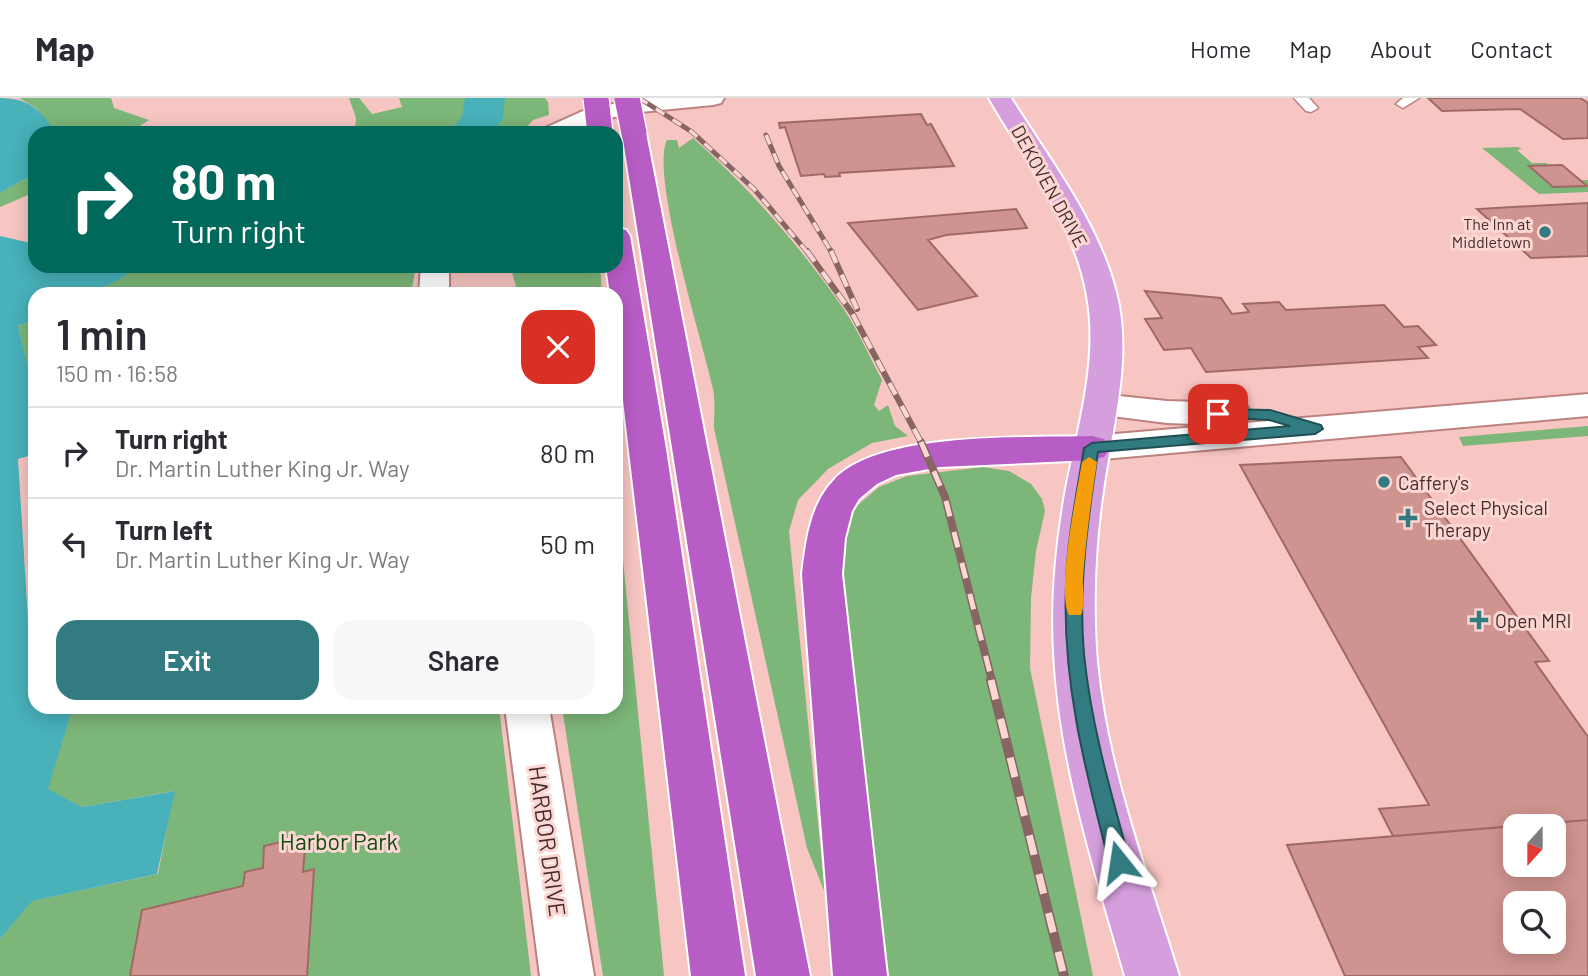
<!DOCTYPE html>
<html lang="en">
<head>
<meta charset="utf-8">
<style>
  body { margin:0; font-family:Barlow,sans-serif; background:#f7f7f7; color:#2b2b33; height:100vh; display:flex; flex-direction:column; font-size:26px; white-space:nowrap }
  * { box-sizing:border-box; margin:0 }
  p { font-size:23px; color:#7c7c81 }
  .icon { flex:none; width:38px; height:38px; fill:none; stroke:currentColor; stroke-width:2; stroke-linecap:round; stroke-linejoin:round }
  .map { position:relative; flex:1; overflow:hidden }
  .drawer { position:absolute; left:28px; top:189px; width:595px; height:427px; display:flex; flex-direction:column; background:#fff; border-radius:21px; box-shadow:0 4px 18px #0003 }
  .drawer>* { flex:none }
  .hud { position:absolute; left:28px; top:28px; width:595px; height:147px; border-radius:21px; box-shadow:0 4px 18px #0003; background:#00695c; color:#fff; overflow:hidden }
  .needle { width:46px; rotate:201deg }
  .tools { position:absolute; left:1503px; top:716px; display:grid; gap:14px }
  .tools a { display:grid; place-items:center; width:63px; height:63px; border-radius:14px; background:#fff; box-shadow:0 4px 18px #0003; font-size:35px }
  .pin { position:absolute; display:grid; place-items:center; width:60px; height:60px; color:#fff; margin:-30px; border-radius:14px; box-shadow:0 4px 10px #0006 }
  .me { position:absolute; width:77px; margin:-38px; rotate:345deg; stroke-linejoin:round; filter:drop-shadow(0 0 5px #0008) }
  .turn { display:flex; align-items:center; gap:24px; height:147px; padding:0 28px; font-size:32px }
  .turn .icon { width:91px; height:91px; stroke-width:2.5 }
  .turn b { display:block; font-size:49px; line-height:60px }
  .round { display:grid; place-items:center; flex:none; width:74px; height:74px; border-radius:21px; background:#f7f7f7 }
  .headline { display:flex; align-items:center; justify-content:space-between; height:119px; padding:0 28px }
  h1 { font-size:42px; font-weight:600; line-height:52px }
  .action { display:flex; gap:14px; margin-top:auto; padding:14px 28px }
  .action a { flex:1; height:80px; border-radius:21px; background:#327b81; color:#fff; font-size:28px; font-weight:600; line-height:80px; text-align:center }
  .action a+a { background:#f7f7f7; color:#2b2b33 }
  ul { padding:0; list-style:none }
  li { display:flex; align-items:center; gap:21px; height:91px; padding:0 28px; border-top:2px solid #e1e1e2 }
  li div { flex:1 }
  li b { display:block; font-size:26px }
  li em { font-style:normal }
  header { display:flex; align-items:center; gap:42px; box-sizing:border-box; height:98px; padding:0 35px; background:#fff; border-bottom:2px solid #e1e1e2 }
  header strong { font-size:33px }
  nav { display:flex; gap:38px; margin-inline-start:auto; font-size:24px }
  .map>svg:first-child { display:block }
  .green { fill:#7cb678 }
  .water { fill:#48b1ba }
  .pier { fill:#f7c5c2 }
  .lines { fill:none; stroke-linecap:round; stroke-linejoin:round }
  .river { fill:#48b1ba; fill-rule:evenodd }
  .building { fill:#cf9490; stroke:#a16966; stroke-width:2; fill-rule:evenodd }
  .service-casing { stroke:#bc827f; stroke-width:3 }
  .minor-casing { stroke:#bc827f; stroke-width:4 }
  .primary-casing { stroke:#fff; stroke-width:4 }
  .motorway-casing { stroke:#fff; stroke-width:4 }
  .service { fill:#fff; fill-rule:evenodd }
  .minor { fill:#fff; fill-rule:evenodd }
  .primary { fill:#d59edd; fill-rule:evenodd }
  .motorway { fill:#b95dc6; fill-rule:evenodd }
  .rail-far3-casing { stroke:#866563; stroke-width:5 }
  .rail-far2-casing { stroke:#866563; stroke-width:6 }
  .rail-far1-casing { stroke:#866563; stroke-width:8 }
  .rail-casing { stroke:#866563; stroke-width:10 }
  .rail-far3 { stroke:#fcd6d3; stroke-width:3.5; stroke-dasharray:10; stroke-linecap:butt }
  .rail-far2 { stroke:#fcd6d3; stroke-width:4.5; stroke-dasharray:13; stroke-linecap:butt }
  .rail-far1 { stroke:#fcd6d3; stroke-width:5; stroke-dasharray:16; stroke-linecap:butt }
  .rail { stroke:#fcd6d3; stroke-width:7; stroke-dasharray:20; stroke-linecap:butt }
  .motorway-bridge-casing { stroke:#fff; stroke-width:28; stroke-linecap:butt }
  .motorway-bridge { stroke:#b95dc6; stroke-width:25 }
  .route { fill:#327b81; stroke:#205054; stroke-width:2 }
  .slow { fill:#f59e0b }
  .poi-dot { fill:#327b81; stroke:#fcd6d3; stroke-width:2.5 }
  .labels { text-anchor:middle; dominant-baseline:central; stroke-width:6; stroke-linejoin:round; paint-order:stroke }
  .far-poi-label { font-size:16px; fill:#442c2b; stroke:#fcd6d3; text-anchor:end }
  .street-label { font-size:19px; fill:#442c2b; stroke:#fcd6d3 }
  .poi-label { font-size:19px; fill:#442c2b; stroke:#fcd6d3; text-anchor:start }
  .near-park-label { font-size:23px; fill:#0d4e0d; stroke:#fcd6d3 }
  .near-street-label { font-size:23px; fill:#442c2b; stroke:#fcd6d3 }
</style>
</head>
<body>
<header>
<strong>Map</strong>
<nav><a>Home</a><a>Map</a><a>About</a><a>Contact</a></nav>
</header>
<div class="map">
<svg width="1588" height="878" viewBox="0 0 1588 878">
  <rect width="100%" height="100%" fill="#f7c5c2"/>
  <path class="green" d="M 19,0 L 111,0 L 114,10 L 149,22 L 129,35 L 55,35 L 36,10 Z
    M 349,0 L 359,0 L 372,16 L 402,9 L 399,0 L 545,0 L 548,4 L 549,17 L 533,22 L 522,35 L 355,35 L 356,20 Z
    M 693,40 C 750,91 799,147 843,210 C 858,232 869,258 882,282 L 874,307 L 879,313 L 888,307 L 895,328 L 908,338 L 872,345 L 828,371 L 798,402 L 789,433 L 825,795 L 807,750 L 714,330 C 714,316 716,300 712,287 C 702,242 650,77 667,42 L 677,42 L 679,50 Z
    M 1518,49 L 1522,51 L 1517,52 L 1532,65 L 1546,65 L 1586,88 L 1580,82 L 1588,82 L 1588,94 L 1539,96 L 1482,50 Z
    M 35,75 L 35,94 L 0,109 L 0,95 Z
    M 64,168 L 416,168 L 411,196 L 70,196 Z
    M 515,168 L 600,168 L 602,196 L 518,196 L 512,174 Z
    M 35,222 L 35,298 L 18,228 Z
    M 1588,328 L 1588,338 L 1463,348 L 1459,339 Z
    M 983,369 L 1009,373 L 1031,386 L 1042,401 L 1045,413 L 1036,453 L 1031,500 L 1030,570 L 1093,878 L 889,878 L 845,511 L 843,442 L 852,412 L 879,389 L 907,378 Z
    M 616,391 L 664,878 L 603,878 L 562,609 L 616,609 Z
    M 73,609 L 499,609 L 531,878 L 0,878 L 0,841 L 31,803 L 158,776 L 174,693 L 82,709 L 47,691 Z"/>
  <path class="water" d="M 0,0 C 27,0 42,11 55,35 L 35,35 L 35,75 L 0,95 Z
    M 0,138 L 35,146 L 35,168 L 64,168 L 70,196 L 35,196 L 35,222 L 18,228 L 35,298 L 35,609 L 73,609 L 48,691 L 82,709 L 175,693 L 157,776 L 32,803 L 0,841 Z"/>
  <path class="pier" d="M 35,356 L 35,568 L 31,570 L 18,361 Z"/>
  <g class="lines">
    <path class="river" d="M 465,0 L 505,0 L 503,20 L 493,35 L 448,35 L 462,19 Z
      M 57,168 L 134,168 C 116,195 65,196 35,196 L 35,209 L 0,219 L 0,186 Z"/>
  </g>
  <path class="building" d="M 1428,0 L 1580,0 L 1588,5 L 1588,40 L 1563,41 L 1520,11 L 1442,13 Z
    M 921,16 L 927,27 L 931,26 L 954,68 L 839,75 L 840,78 L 825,79 L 824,76 L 801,78 L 785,29 L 780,30 L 779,25 Z
    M 1562,67 L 1580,82 L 1587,88 L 1553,89 L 1529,68 Z
    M 1588,105 L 1588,158 L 1531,160 L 1477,111 Z
    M 1016,111 L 1027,130 L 946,137 L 928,142 L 977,198 L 918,212 L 848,125 Z
    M 1145,193 L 1221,200 L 1232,216 L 1249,214 L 1243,206 L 1279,204 L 1286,212 L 1384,207 L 1404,229 L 1418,228 L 1436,247 L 1418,249 L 1428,260 L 1206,274 L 1191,250 L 1164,252 L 1145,221 L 1162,220 Z
    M 1401,359 L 1549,563 L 1535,564 L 1588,639 L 1588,722 L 1393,738 L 1379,711 L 1429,707 L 1240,367 Z
    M 1588,722 L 1588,878 L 1345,878 L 1287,747 ZM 1516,728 L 1554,728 L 1554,766 L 1516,766 ZM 1516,805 L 1554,805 L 1554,844 L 1516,844 Z
    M 306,738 L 303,774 L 314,771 L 307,878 L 130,878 L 142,812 L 243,788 L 245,774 L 263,770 L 264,748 Z"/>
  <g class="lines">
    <defs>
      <path id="service" d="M 1294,0 L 1309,0 L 1318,10 L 1311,14 L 1306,13 Z
        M 1403,0 L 1419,0 L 1403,10 L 1396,6 Z"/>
      <path id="minor" d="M 639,0 L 724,0 L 721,5 L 713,7 L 630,15 L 599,23 L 571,35 L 541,35 L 545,30 L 583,13 Z
        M 421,168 L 449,168 L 449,196 L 419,196 Z
        M 1100,296 L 1167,303 L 1235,305 L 1247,308 L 1252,316 L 1244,325 L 1588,296 L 1588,318 L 1092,362 L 1080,359 L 1074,350 L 1080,341 L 1092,338 L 1220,327 L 1167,325 L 1088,315 L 1083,307 L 1088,299 Z
        M 505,609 L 549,609 L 594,878 L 540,878 Z"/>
      <path id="primary" d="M 989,0 L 1011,0 C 1049,61 1098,123 1116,194 C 1133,259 1112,329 1103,393 C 1095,446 1093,499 1096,551 C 1104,664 1146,771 1179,878 L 1125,878 C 1095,772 1059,665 1054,554 C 1051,501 1056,448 1065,396 C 1077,331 1099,264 1087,198 C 1075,126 1024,61 989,0 Z"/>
      <path id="motorway" d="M 634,28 L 642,30 L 646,35 L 810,878 L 756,878 L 622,35 L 626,30 Z
        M 616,130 L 626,132 L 630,138 L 666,351 L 745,878 L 691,878 L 616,243 L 616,196 L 610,196 L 606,168 L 616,168 Z
        M 1092,338 L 1104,341 L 1110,350 L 1104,359 L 1092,362 L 940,369 L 896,377 L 877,386 L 859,401 L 852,413 L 845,440 L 842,476 L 887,878 L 833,878 L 802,476 C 806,443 810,407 834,382 C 878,333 1028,340 1092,338 Z"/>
    </defs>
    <use href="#service" class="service-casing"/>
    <use href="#minor" class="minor-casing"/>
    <use href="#primary" class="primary-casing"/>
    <use href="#motorway" class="motorway-casing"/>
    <use href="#service" class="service"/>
    <use href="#minor" class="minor"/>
    <use href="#primary" class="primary"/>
    <use href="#motorway" class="motorway"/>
    <defs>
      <path id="rail-far3" d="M 639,0 L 692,34 L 754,91 L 808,155
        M 766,37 L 779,68 L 832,155"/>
      <path id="rail-far2" d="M 807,153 L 852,215 L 922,346
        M 831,153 L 857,211"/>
      <path id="rail-far1" d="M 921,344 L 945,399 L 992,583"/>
      <path id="rail" d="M 991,582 L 1064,878"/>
    </defs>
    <use href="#rail-far3" class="rail-far3-casing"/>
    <use href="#rail-far2" class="rail-far2-casing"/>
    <use href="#rail-far1" class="rail-far1-casing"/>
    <use href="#rail" class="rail-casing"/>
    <use href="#rail-far3" class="rail-far3"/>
    <use href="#rail-far2" class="rail-far2"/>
    <use href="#rail-far1" class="rail-far1"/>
    <use href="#rail" class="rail"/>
    <defs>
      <path id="motorway-bridge" d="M 596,0 L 600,35
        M 627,0 L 634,35"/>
    </defs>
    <use href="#motorway-bridge" class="motorway-bridge-casing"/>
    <use href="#motorway-bridge" class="motorway-bridge"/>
  </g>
  <path class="route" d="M 1218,311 L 1270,312 L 1321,327 L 1323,331 L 1315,336 L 1098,354 C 1088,421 1078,488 1084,556 C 1091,627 1111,695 1130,764 L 1126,771 L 1119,774 L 1112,771 L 1109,764 C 1085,671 1062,584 1066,487 C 1067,441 1077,395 1084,350 L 1092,345 L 1290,328 L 1269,322 L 1213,319 L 1211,316 Z"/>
  <path class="slow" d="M 1089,359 L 1097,364 C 1091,403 1086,441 1083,479 C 1082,491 1086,506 1081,517 L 1069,517 C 1056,493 1077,394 1082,364 Z"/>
  <g class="poi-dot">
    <circle cx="1545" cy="134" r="7"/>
    <circle cx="1384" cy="384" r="7"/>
    <path d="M1404.5 409.5h7v7h7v7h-7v7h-7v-7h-7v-7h7z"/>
    <path d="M1475.5 511.5h7v7h7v7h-7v7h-7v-7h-7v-7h7z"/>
  </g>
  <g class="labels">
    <g class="far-poi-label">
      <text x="1531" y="125">The Inn at<tspan x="1531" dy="18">Middletown</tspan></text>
    </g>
    <g class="street-label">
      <text transform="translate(1050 88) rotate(61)">DEKOVEN DRIVE</text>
    </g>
    <g class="poi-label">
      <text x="1398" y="384">Caffery's</text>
      <text x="1424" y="409">Select Physical<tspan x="1424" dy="22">Therapy</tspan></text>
      <text x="1495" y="522">Open MRI</text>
    </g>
    <g class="near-park-label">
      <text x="339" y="743">Harbor Park</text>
    </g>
    <g class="near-street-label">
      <text transform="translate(548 743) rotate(82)">HARBOR DRIVE</text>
    </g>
  </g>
</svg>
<div class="tools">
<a><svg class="needle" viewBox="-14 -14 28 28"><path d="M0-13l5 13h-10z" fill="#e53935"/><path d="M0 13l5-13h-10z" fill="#7c7c81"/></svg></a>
<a><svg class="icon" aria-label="search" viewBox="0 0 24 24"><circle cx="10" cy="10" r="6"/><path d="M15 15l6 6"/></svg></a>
</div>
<div class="pin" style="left:1218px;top:316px;background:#d93025"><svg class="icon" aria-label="arrive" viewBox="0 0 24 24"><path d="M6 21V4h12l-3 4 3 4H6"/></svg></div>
<svg class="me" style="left:1119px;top:764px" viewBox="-20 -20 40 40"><path d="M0-17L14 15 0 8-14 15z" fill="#327b81" stroke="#fff" stroke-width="4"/></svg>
<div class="hud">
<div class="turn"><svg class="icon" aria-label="right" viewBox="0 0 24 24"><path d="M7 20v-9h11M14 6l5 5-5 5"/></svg><div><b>80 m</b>Turn right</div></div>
</div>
<section class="drawer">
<div class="headline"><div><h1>1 min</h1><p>150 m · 16:58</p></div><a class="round" style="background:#d93025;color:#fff"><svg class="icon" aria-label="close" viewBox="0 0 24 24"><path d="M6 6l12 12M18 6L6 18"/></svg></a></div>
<ul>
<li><svg class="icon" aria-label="right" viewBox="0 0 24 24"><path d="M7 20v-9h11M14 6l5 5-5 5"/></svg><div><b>Turn right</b><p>Dr. Martin Luther King Jr. Way</p></div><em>80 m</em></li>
<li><svg class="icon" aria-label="left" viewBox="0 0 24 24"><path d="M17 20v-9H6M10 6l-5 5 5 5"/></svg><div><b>Turn left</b><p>Dr. Martin Luther King Jr. Way</p></div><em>50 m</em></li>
</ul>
<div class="action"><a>Exit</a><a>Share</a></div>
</section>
</div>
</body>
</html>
